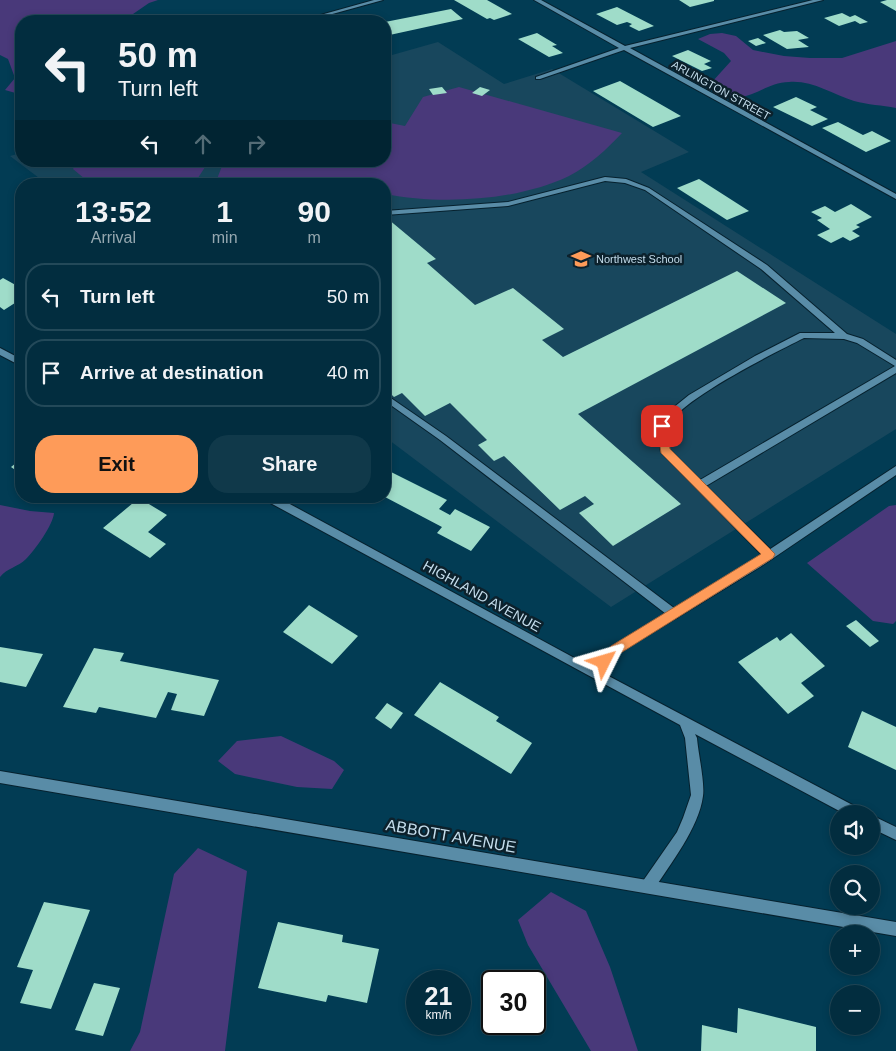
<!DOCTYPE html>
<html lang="en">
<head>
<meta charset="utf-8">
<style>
  body { margin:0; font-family:Helvetica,sans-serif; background:#10394a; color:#f1f3f6; height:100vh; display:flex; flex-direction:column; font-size:19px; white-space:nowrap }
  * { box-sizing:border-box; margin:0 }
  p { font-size:16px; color:#96a8b0 }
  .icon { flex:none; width:28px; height:28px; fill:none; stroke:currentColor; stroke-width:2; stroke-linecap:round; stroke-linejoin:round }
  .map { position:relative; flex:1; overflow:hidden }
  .details { position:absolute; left:15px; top:178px; width:376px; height:325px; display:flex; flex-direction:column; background:#022d3f; border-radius:20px; box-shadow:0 2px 8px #0003,0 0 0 1px #234959 }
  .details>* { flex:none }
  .hud { position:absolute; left:15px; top:15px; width:376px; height:152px; border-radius:20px; box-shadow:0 2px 8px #0003,0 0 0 1px #234959; background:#022d3f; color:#f1f3f6; overflow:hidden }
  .fabs { position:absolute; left:830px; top:805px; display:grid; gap:10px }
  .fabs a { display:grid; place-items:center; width:50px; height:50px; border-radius:50%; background:#022d3f; box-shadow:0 2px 8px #0003,0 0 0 1px #234959; font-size:25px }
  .speed { position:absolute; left:406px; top:970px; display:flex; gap:10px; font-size:25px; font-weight:700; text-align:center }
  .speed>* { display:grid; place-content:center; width:65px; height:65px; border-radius:50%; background:#022d3f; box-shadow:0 2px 8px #0003,0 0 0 1px #234959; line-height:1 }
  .speed small { font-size:12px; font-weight:400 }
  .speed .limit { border:2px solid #111; border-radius:8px; background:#fff; color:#111 }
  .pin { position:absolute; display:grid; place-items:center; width:42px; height:42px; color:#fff; margin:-21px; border-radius:10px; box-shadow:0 2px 8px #0006 }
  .me { position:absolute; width:55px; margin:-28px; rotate:50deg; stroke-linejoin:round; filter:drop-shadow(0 0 4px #0008) }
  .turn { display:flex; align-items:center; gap:18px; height:105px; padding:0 20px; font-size:22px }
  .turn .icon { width:65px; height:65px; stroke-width:2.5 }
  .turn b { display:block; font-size:35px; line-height:42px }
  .lanes { display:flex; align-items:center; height:48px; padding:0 20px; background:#0003; justify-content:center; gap:25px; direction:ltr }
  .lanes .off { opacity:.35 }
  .eta { display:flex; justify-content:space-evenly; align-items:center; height:85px; text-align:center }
  .eta b { font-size:30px; font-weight:700; line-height:35px }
  .cta { display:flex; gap:10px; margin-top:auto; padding:10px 20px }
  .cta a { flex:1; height:58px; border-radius:20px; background:#fe9b59; color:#111; font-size:20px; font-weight:700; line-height:58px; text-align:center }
  .cta a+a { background:#10394a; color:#f1f3f6 }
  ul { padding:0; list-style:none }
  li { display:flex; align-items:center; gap:15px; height:68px; margin:0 10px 8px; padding:0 10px; border:2px solid #234959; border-radius:20px }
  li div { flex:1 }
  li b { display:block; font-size:19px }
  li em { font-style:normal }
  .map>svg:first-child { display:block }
  .built { fill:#18475d }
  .green { fill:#49397a }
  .building { fill:#9fdcc9 }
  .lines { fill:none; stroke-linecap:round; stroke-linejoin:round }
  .service-casing { stroke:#06212e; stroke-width:2 }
  .minor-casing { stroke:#06212e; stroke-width:2 }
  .tertiary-casing { stroke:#06212e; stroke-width:2 }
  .service { fill:#598ca7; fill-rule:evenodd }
  .minor { fill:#598ca7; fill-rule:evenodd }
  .tertiary { fill:#598ca7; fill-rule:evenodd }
  .route { fill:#fe9b59; stroke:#a5653a }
  .labels { text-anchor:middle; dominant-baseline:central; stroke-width:5; stroke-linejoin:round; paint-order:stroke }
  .far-street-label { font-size:11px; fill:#c4ddec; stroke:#0c212c }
  .far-poi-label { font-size:11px; fill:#c4ddec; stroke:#0c212c; text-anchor:start }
  .street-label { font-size:14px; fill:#c4ddec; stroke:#0c212c }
  .near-street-label { font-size:16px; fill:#c4ddec; stroke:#0c212c }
</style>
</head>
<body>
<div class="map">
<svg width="896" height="1051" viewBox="0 0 896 1051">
  <rect width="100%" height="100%" fill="#023c54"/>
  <path class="built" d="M 438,42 L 504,84 L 552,69 L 689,152 L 641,172 L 896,334 L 896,429 L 611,607 L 385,437 L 385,184 L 47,184 L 10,156 L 21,153 L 21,161 L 385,161 L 385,57 Z"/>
  <path class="green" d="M 0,0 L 158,0 L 149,3 L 133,14 L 135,21 L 21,21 L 21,93 L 19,94 L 5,90 L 15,78 L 8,59 L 0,55 Z
    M 722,33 L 736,36 L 753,50 L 784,56 L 810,58 L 842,58 L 896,41 L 896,108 C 882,105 868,105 854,101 C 832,94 812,80 789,82 C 757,83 743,115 712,82 L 731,61 L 724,53 L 698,39 L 710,34 Z
    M 459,87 L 622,133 C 606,150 590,165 569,176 C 517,201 441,205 385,194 L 385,184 L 215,184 L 224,161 L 385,161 L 385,122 L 405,126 L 423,97 Z
    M 78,161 L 209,161 L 194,184 L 91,184 L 73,169 Z
    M 0,505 L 30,511 L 54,513 C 53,525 35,550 26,559 C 18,567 7,568 0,577 Z
    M 896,505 L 896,621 L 893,624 L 873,621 L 807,563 L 889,506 Z
    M 281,736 L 334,761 L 344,770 L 332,789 L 297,787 L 235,774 L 218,761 L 237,741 Z
    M 198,848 L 247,871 L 225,1051 L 130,1051 L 140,1032 L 174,874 Z
    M 551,892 L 586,911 L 610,967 L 638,1051 L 591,1051 L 528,945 L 518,920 Z"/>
  <path class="building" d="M 454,0 L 487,0 L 512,14 L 494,20 L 490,18 L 487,19 Z
    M 679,0 L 714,0 L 714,1 L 690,7 Z
    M 887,0 L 896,0 L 896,11 L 880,2 Z
    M 617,7 L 654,26 L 639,31 L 629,26 L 632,24 L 627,22 L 617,25 L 596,14 Z
    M 451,9 L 463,19 L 385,36 L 385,22 Z
    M 842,13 L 850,17 L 855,15 L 868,22 L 860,24 L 855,21 L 839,26 L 824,18 Z
    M 780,30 L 784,32 L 797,31 L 809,38 L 798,40 L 809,47 L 787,49 L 763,35 Z
    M 537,33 L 557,45 L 552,46 L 563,53 L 549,57 L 518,39 Z
    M 758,38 L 766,43 L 756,46 L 748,41 Z
    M 688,50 L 711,61 L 704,64 L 712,68 L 702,71 L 672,56 Z
    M 620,81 L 681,116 L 653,127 L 593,91 Z
    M 442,87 L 447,93 L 433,95 L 429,89 Z
    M 480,87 L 490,90 L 482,96 L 472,93 Z
    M 796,97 L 817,107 L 810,110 L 828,119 L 812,126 L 773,107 Z
    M 838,122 L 863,135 L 872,131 L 891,141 L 866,152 L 822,128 Z
    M 699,179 L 749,211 L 727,220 L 677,188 Z
    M 851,204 L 872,217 L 856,225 L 860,227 L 852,231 L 860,236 L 850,241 L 843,237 L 831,243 L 817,235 L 830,229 L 817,220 L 822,218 L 811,212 L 825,206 L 835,212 Z
    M 388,219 L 436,259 L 427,263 L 475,305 L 513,288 L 564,329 L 542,340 L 563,357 L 737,271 L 786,303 L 578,414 L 681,504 L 613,546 L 579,513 L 594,504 L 585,496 L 560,510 L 504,456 L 494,461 L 478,445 L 487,440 L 450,403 L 425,416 L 402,393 L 394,397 L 385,388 L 385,220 Z
    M 3,278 L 21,288 L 21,303 L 18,301 L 4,310 L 0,307 L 0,280 Z
    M 21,459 L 21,474 L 11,467 Z
    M 385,469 L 447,500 L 439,509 L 450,515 L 455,509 L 490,527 L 471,551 L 437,533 L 442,527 L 385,497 Z
    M 139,498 L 167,515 L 148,532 L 166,544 L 150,558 L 103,528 Z
    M 309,605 L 358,636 L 332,664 L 283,632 Z
    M 856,620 L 879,641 L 870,647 L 846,626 Z
    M 791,633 L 825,666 L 801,683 L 814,696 L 788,714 L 738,662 L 777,637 L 780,641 Z
    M 0,647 L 43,654 L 26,687 L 0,682 Z
    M 94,648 L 124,653 L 120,661 L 219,680 L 204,716 L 171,710 L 177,694 L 168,692 L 156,718 L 99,707 L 96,713 L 63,707 Z
    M 440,682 L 499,717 L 496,721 L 532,743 L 511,774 L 414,715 Z
    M 387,703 L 403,713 L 391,729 L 375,718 Z
    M 862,711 L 896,727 L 896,770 L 848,747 Z
    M 44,902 L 90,910 L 51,1009 L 20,1003 L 33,970 L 17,967 Z
    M 278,922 L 343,935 L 342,942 L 379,949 L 367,1003 L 328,995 L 326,1002 L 258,988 Z
    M 94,983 L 120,988 L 103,1036 L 75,1030 Z
    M 738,1008 L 816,1027 L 816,1051 L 701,1051 L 702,1025 L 737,1033 Z"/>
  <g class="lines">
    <defs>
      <path id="service" d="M 605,177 L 626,179 L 649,188 L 767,265 L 847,334 L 863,339 L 896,360 L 896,373 L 706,486 L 773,552 L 774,555 L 773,558 L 765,558 L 661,452 L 657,427 L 668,412 L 689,395 L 755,356 L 800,333 L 835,333 L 761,269 L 645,190 L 625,183 L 605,181 L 508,206 L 385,215 L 385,211 L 508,202 ZM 804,338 L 844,339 L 857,343 L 895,366 L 700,480 L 669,449 C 668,442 665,432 668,426 C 679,400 776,352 804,338 Z
        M 385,394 L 446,436 L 678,611 L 679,614 L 678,617 L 674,619 L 670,617 L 440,440 L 385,401 Z"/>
      <path id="minor" d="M 374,0 L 383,0 L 307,21 L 299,21 Z
        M 534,0 L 541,0 L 625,46 L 813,0 L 823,0 L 630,48 L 896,194 L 896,199 L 624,50 L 540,79 L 536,79 L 536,77 L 619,48 Z
        M 0,348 L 21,359 L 21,366 L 0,355 Z
        M 896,466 L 896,475 L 760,567 L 619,653 L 601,672 L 862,810 L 864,814 L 845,814 L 695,734 L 697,738 C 698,752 705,783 703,796 C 699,828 670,864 653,891 L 648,893 L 643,891 L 641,886 L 643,881 L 677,832 L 683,818 L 691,795 L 685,738 L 680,725 L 263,499 L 261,496 L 275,496 L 591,667 L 611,647 L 752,561 Z
        M 871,815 L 896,827 L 896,840 L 871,828 Z"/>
      <path id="tertiary" d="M 0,771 L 896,922 L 896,936 L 0,783 Z"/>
    </defs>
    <use href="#service" class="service-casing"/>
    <use href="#minor" class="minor-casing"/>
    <use href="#tertiary" class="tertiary-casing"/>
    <use href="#service" class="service"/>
    <use href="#minor" class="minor"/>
    <use href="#tertiary" class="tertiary"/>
  </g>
  <path class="route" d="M 662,423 L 667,426 L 670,449 L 775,554 L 773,558 L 619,654 C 613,660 608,669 599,666 L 597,662 L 611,646 L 761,554 L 661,453 L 657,426 Z"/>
  <defs>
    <symbol id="school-bare" viewBox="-9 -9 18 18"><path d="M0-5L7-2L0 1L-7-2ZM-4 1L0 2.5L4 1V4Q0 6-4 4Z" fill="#fe9b59" stroke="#0c212c" stroke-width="2.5" paint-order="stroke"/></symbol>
  </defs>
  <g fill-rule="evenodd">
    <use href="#school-bare" x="567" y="245" width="28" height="28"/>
  </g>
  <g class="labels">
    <g class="far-street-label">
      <text transform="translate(721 90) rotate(29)">ARLINGTON STREET</text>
    </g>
    <g class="far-poi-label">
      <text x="596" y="259">Northwest School</text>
    </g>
    <g class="street-label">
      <text transform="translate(482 596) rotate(29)">HIGHLAND AVENUE</text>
    </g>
    <g class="near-street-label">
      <text transform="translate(451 836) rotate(10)">ABBOTT AVENUE</text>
    </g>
  </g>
</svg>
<div class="fabs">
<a><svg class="icon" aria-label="sound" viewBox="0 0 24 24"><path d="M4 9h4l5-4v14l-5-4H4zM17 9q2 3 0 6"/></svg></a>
<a><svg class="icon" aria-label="search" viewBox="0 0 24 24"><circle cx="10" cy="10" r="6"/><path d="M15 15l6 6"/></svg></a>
<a>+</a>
<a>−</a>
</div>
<div class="speed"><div>21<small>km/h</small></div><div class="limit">30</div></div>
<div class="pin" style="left:662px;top:426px;background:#d93025"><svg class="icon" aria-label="arrive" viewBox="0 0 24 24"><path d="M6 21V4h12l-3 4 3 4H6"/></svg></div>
<svg class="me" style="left:604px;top:662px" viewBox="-20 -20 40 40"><path d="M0-17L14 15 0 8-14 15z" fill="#fe9b59" stroke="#fff" stroke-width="4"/></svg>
<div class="hud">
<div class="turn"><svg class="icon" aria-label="left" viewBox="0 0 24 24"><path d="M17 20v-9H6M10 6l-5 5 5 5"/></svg><div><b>50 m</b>Turn left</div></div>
<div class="lanes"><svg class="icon" aria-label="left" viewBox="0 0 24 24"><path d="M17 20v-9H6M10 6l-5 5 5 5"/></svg><svg class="icon off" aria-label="ahead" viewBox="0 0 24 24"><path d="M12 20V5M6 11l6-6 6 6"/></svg><svg class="icon off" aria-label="right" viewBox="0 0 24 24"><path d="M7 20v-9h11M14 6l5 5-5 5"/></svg></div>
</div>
<section class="details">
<div class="eta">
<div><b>13:52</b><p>Arrival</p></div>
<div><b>1</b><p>min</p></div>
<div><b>90</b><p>m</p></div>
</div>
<ul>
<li><svg class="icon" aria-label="left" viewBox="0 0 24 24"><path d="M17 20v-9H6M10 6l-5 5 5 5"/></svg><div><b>Turn left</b></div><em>50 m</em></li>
<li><svg class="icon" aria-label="arrive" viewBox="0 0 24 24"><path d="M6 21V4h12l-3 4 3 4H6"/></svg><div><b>Arrive at destination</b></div><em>40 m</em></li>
</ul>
<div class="cta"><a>Exit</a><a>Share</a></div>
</section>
</div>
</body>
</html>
